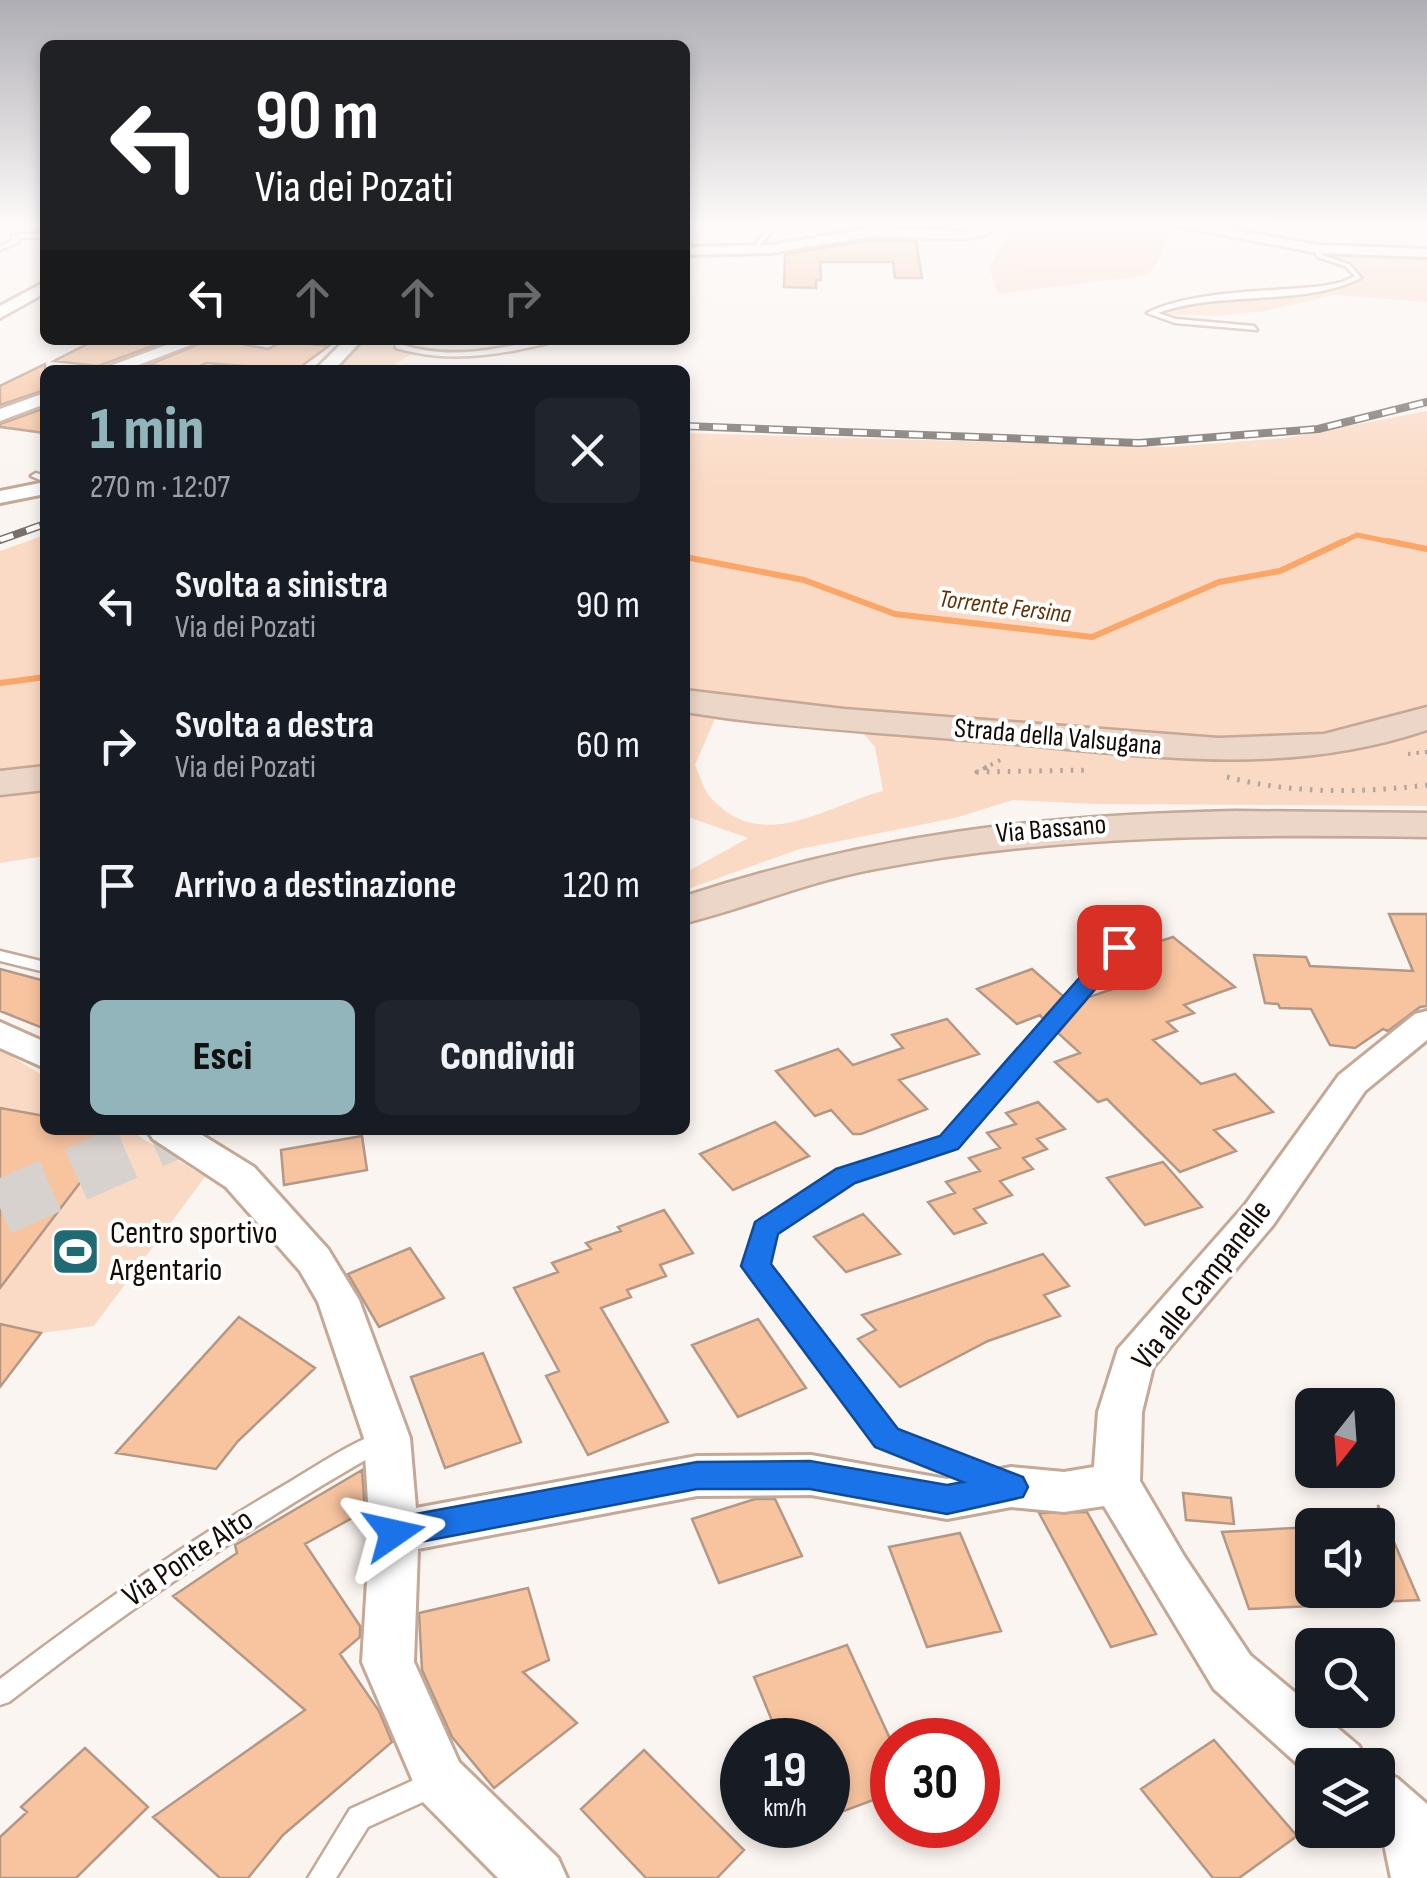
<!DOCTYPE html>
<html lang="it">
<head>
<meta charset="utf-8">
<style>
  body { margin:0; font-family:"Sofia Sans Condensed",sans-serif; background:#20242c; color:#f1f3f6; height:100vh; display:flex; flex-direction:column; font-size:38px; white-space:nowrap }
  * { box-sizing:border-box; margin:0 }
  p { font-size:32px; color:#9ea1a6 }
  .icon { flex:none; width:55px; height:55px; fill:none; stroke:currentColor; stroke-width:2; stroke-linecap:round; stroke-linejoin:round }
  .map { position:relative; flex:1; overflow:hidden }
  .sheet { position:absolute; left:40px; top:365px; width:650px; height:770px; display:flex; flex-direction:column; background:#171b24; border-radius:15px; box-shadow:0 5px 15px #0003 }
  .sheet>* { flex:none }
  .top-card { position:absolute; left:40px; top:40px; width:650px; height:305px; border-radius:15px; box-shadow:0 5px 15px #0003; background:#202124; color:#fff; overflow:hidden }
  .needle { width:65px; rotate:197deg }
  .buttons { position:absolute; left:1295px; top:1388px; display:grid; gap:20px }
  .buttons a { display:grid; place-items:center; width:100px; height:100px; border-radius:15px; background:#171b24; box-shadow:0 5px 15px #0003; font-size:50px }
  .speed { position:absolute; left:720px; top:1718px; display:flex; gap:20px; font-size:50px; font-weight:700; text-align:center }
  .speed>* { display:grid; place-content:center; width:130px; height:130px; border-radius:50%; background:#171b24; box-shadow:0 5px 15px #0003; line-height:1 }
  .speed small { font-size:25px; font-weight:400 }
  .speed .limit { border:15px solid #d22; background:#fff; color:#111 }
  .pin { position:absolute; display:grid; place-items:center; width:85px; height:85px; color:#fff; margin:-42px; border-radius:20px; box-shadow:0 5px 15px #0006 }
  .me { position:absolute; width:110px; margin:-55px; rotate:79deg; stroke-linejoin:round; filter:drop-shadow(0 0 8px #0008) }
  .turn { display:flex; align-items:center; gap:35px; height:210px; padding:0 50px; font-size:45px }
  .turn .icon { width:130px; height:130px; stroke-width:2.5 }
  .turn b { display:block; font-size:70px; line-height:85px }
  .lanes { display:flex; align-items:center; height:95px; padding:0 50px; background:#0003; justify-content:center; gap:50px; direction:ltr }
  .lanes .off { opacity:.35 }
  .round { display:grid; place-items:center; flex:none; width:105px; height:105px; border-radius:15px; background:#20242c }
  .summary { display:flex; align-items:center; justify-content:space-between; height:170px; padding:0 50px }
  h1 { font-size:60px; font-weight:800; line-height:75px; color:#92b5bb }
  .button { display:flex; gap:20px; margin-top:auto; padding:20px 50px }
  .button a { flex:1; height:115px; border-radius:15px; background:#92b5bb; color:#111; font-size:40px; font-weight:800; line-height:115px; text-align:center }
  .button a+a { background:#20242c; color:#f1f3f6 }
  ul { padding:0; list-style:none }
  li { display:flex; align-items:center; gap:30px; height:140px; padding:0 50px }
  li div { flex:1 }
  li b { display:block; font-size:38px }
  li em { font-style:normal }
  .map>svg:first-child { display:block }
  .green { fill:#fbdac5; fill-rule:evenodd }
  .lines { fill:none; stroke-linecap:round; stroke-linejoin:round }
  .stream-far1 { stroke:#fba567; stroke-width:5 }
  .stream { stroke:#fba567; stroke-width:6 }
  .building { fill:#f8c4a0; stroke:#b49886; stroke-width:2.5 }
  .secondary-tunnel { stroke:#d8d2ce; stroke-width:55; stroke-dasharray:55 28; stroke-linecap:butt }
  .lane-casing { stroke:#c5a896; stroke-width:5 }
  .street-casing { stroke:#c5a896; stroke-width:6 }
  .secondary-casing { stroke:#c5a896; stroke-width:5 }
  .path-far1 { stroke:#ada6a1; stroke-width:4; stroke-dasharray:2.5 6; stroke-linecap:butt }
  .path { stroke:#ada6a1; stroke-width:5; stroke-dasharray:2.5 8; stroke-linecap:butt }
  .lane { fill:#fff; fill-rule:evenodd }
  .street { fill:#fff; fill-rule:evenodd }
  .secondary { fill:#ebd6c7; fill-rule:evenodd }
  .rail-casing { stroke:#77706b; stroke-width:8 }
  .rail { stroke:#fff; stroke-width:5; stroke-dasharray:14; stroke-linecap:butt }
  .route { fill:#1a73e8; stroke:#114b97; stroke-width:2.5 }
  .labels { text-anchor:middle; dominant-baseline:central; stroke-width:8; stroke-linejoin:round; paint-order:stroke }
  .far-water-label { font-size:25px; font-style:italic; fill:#663100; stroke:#fff }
  .street-label { font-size:28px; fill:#140b05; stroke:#fff }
  .near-poi-label { font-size:32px; fill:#140b05; stroke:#fff; text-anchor:start }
  .near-street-label { font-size:32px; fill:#140b05; stroke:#fff }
</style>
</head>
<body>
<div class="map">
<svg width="1427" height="1878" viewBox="0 0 1427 1878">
  <rect width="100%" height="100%" fill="#fbf5f1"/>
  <path class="green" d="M 1012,225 L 1162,225 L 1172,231 L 1150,275 L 998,294 L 989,268 Z
    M 1328,253 L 1427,255 L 1427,302 L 1334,295 L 1265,311 L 1217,316 L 1161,314 L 1172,308 L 1253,294 L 1342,287 L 1361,280 L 1357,269 L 1324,256 Z
    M 361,340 L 389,340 L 394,348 L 412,354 L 386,370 L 331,370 Z
    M 1427,411 L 1427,806 L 1097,804 L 1013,800 L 955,818 L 800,849 L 685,890 L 685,873 L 748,838 L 685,816 L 685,433 L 1169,447 L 1285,438 ZM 715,719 L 861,731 L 875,747 L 883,791 C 828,805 764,854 713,800 C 704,792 700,776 695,765 Z
    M 45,535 L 45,856 L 0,863 L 0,551 Z
    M 0,1049 L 45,1077 L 45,1130 L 129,1130 L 205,1177 L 94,1326 L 41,1333 L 0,1387 Z"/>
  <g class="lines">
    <path class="stream-far1" d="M 1338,544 L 1357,535 L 1401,544"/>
    <path class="stream" d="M 1388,541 L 1427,549
      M 685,557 L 804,580 L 895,614 L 1092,637 L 1219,582 L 1280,571 L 1344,541
      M 0,683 L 45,677"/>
  </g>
  <path class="building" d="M 873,240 L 916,241 L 922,278 L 895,278 L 893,262 L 820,262 L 821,280 L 816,280 L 816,288 L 784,287 L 785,254 Z
    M 95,340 L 169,340 L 98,366 L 54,361 Z
    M 208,340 L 258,340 L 247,345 L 268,349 L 283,341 L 329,346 L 296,370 L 206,363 L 191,370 L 153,365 L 149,370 L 136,370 Z
    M 45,364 L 45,390 L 0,405 L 0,386 Z
    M 45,408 L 45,433 L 0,427 L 0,424 Z
    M 1389,914 L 1427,914 L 1427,1006 L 1420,1007 L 1388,1031 L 1383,1029 L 1355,1048 L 1330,1045 L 1311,1009 L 1280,1008 L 1278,1004 L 1265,1003 L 1254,955 L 1306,957 L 1310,966 L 1413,971 Z
    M 1173,937 L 1235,987 L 1184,1005 L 1194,1013 L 1167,1022 L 1177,1031 L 1153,1040 L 1201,1084 L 1235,1074 L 1273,1112 L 1214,1130 L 1236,1151 L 1180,1172 L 1107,1099 L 1098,1102 L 1055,1062 L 1080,1053 L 1058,1033 L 1089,997 L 1145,978 L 1136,971 L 1157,963 L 1139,948 Z
    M 0,969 L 45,981 L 45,1029 L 0,1011 Z
    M 1032,969 L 1063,996 L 1043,1019 L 1040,1015 L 1017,1024 L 977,989 Z
    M 947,1019 L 979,1054 L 899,1080 L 927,1109 L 861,1134 L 853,1134 L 831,1110 L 815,1116 L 776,1071 L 838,1049 L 853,1065 L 903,1048 L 892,1035 Z
    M 1038,1102 L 1065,1129 L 1037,1139 L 1047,1149 L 1023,1158 L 1033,1169 L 1000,1181 L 1012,1195 L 974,1209 L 986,1223 L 954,1234 L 928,1202 L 955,1193 L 946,1182 L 980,1171 L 969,1158 L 1000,1148 L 987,1133 L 1016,1124 L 1006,1113 Z
    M 0,1108 L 45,1116 L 45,1130 L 120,1130 L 0,1288 Z
    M 775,1122 L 809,1156 L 733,1190 L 700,1154 Z
    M 362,1136 L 367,1170 L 284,1185 L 281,1150 Z
    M 1163,1162 L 1202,1207 L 1145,1225 L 1107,1178 Z
    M 664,1210 L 693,1253 L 660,1265 L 666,1276 L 627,1290 L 631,1297 L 601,1308 L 668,1422 L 588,1455 L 546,1376 L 559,1371 L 514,1288 L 558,1272 L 552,1263 L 591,1249 L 586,1243 L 621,1231 L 618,1227 Z
    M 863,1214 L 900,1254 L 846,1272 L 814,1237 Z
    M 410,1248 L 444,1298 L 379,1327 L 348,1274 Z
    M 1043,1254 L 1069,1286 L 1044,1295 L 1060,1316 L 988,1341 L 900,1387 L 858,1339 L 876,1330 L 862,1315 Z
    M 239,1317 L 315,1368 L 238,1441 L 216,1469 L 116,1453 Z
    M 758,1319 L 806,1388 L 738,1417 L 692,1345 Z
    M 0,1324 L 41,1333 L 0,1387 Z
    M 483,1353 L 521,1442 L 445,1468 L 411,1377 Z
    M 362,1470 L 365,1511 L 305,1544 L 360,1626 L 360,1637 L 340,1654 L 379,1711 L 392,1742 L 283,1835 L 248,1878 L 220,1878 L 153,1817 L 305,1710 L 173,1596 L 237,1553 L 235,1545 Z
    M 1183,1493 L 1231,1498 L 1234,1524 L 1186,1520 Z
    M 755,1499 L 775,1499 L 802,1556 L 719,1583 L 692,1519 Z
    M 1378,1505 L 1419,1600 L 1378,1602 Z
    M 1087,1512 L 1156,1634 L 1111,1647 L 1039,1513 Z
    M 1312,1527 L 1312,1606 L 1249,1609 L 1222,1532 Z
    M 960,1533 L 1001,1631 L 927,1647 L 889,1547 Z
    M 528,1588 L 549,1660 L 523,1672 L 577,1723 L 494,1788 L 452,1737 L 422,1670 L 419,1613 Z
    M 847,1645 L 892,1743 L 892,1793 L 828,1817 L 828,1740 L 780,1740 L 754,1677 Z
    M 1214,1740 L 1297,1836 L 1239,1878 L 1213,1878 L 1141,1789 Z
    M 85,1748 L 148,1807 L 76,1878 L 0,1878 L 0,1837 L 27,1812 L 21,1807 Z
    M 644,1750 L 744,1850 L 717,1878 L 646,1878 L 581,1809 Z"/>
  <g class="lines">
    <path class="secondary-tunnel" d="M 0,1208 L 177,1130"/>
    <defs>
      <path id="lane" d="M 771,225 L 778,225 L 754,251 L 750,251 Z
        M 45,233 L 45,237 L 18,238 L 19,242 L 0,250 L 0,246 L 13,240 L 12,235 Z
        M 1318,247 L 1321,249 L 1322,255 L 1349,264 L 1361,278 C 1304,307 1221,290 1158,313 L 1176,319 L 1254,326 L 1257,330 L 1175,323 L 1147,313 C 1192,290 1272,292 1323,286 L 1343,282 L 1355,276 L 1345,266 L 1317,257 L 1315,249 Z
        M 394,340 L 402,340 L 403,345 C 435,355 466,354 499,348 C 518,345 536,340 556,340 C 544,345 530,347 517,350 C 475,358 437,360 396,348 Z
        M 36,473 L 45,476 L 45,482 L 31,476 Z
        M 1119,942 L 1127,947 L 1124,950 L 955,1146 L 852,1180 L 773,1233 L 766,1265 L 894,1432 L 1004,1475 L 1007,1481 L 1004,1487 L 996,1490 L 880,1444 L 747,1266 L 758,1224 L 840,1172 L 943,1138 L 1114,944 Z
        M 0,951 L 45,962 L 45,972 L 0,961 Z
        M 383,1431 L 390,1434 L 394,1440 L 390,1446 C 256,1521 130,1608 9,1702 L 0,1705 L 0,1679 C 93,1609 187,1541 288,1483 C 318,1465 350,1443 383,1431 Z
        M 436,1770 L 445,1774 L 449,1783 L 445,1792 L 368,1827 L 336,1878 L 308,1878 L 350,1809 Z"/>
      <path id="street" d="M 980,225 L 995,225 L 987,234 L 964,239 L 873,236 L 771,253 L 685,255 L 685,247 L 771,245 L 873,228 L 964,231 Z
        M 1172,225 L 1205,225 L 1318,245 L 1427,249 L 1427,257 L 1318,253 Z
        M 45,282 L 45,293 L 0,318 L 0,306 Z
        M 180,340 L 204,340 L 125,370 L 99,370 Z
        M 345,340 L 362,340 L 334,370 L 315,370 Z
        M 45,393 L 45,404 L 0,421 L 0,409 Z
        M 45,482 L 45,494 L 0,503 L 0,491 Z
        M 1427,1011 L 1427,1040 L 1365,1091 L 1273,1225 L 1153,1367 L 1142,1412 L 1140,1481 L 1184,1556 L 1250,1655 L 1359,1746 L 1367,1765 L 1312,1765 L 1312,1777 L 1214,1689 L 1104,1506 L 1064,1512 L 1011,1507 L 947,1519 L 811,1495 L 697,1496 L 418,1549 L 414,1662 L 459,1762 L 558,1858 L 567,1878 L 498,1878 L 421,1800 L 362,1662 L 370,1533 L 364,1438 L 318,1302 L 300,1271 L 226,1187 L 153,1139 L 147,1130 L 194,1130 L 254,1167 L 328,1249 L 359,1300 L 410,1438 L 416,1508 L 697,1456 L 811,1455 L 947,1479 L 1011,1467 L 1064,1472 L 1094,1467 L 1098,1412 L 1118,1349 L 1245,1205 L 1339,1075 L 1415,1014 Z
        M 0,1022 L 45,1042 L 45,1068 L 0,1048 Z
        M 1378,1770 L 1397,1778 L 1427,1804 L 1427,1878 L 1391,1878 L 1383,1839 L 1373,1830 L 1378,1830 Z"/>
      <path id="secondary" d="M 685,690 L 844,709 L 1218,738 L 1324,734 L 1427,707 L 1427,730 C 1284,778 1151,756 1005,743 C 911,735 818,730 725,718 L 685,712 Z
        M 45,766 L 45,790 L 0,795 L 0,771 Z
        M 1236,811 L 1427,813 L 1427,837 C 1241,834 1058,834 875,869 C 810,881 749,907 685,923 L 685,896 C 874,834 1038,815 1236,811 Z"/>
    </defs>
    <use href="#lane" class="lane-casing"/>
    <use href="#street" class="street-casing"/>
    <use href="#secondary" class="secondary-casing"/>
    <path class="path-far1" d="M 1408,754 L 1427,752
      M 983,769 L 1004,758"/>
    <path class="path" d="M 987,767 L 977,772 L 1091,770
      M 1227,777 C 1293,794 1359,793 1427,785"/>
    <use href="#lane" class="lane"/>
    <use href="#street" class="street"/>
    <use href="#secondary" class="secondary"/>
    <defs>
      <path id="rail" d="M 685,426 L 1139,443 L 1318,429 L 1427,402
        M 0,540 L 45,524"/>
    </defs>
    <use href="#rail" class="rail-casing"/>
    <use href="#rail" class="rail"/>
  </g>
  <linearGradient id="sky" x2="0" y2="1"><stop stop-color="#afaeb4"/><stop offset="0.46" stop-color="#fdfaf9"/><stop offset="1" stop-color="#fdfaf9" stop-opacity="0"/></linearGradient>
  <rect width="1427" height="488" fill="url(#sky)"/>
  <path class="route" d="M 1119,940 L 1127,942 L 1130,947 L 1127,952 L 958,1149 L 855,1183 L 778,1234 L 771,1264 L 898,1429 L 1023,1477 L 1028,1487 L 1023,1497 L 947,1514 L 810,1489 L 697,1489 L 394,1547 L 382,1543 L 377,1533 L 382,1522 L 394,1518 L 697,1462 L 810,1461 L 947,1485 L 963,1482 L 875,1447 L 746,1273 L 741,1266 L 755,1222 L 836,1169 L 940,1136 L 1111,942 Z"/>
  <defs>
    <symbol id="stadium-square" viewBox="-11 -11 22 22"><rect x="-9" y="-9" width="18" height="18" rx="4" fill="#1f6a73" stroke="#fff"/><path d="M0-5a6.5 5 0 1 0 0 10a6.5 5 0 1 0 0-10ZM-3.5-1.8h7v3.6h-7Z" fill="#fff"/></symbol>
  </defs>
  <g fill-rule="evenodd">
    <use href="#stadium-square" x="48" y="1224" width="55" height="55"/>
  </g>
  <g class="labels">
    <g class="far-water-label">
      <text transform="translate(1005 607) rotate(7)">Torrente Fersina</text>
    </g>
    <g class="street-label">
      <text transform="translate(1058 737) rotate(5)">Strada della Valsugana</text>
      <text transform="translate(1051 829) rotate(-5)">Via Bassano</text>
    </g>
    <g class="near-poi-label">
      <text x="110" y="1233">Centro sportivo<tspan x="110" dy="37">Argentario</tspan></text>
    </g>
    <g class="near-street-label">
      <text transform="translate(1202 1285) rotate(-52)">Via alle Campanelle</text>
      <text transform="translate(188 1558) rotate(-34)">Via Ponte Alto</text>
    </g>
  </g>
</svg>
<div class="buttons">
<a><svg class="needle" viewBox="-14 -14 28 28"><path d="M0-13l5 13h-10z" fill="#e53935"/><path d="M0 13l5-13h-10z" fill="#9ea1a6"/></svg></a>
<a><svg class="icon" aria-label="sound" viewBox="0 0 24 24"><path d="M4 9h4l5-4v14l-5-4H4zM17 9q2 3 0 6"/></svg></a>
<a><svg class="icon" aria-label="search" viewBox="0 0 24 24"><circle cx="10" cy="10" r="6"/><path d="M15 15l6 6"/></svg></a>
<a><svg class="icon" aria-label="layers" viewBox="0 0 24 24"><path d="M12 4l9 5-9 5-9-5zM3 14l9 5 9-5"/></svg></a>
</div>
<div class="speed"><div>19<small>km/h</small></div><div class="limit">30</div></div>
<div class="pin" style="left:1119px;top:947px;background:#d93025"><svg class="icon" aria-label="arrive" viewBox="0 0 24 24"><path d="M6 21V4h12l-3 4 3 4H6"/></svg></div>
<svg class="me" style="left:394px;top:1533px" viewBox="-20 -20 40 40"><path d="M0-17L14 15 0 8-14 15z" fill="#1a73e8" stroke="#fff" stroke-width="4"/></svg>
<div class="top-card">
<div class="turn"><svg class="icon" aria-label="left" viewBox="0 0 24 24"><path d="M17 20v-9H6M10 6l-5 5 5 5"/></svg><div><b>90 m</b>Via dei Pozati</div></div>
<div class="lanes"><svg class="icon" aria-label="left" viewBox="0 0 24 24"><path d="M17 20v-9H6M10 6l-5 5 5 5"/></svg><svg class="icon off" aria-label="ahead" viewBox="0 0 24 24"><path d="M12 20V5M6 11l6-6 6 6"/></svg><svg class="icon off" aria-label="ahead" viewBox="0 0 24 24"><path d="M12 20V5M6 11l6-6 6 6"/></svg><svg class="icon off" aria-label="right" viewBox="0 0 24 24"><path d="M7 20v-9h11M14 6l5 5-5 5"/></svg></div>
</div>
<section class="sheet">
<div class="summary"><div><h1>1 min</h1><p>270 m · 12:07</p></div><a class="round"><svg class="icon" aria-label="close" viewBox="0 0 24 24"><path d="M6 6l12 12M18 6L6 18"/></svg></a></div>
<ul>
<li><svg class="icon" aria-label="left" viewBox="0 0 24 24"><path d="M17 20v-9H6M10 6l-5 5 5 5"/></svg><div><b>Svolta a sinistra</b><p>Via dei Pozati</p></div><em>90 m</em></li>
<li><svg class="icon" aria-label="right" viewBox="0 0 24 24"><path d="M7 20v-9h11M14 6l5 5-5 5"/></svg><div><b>Svolta a destra</b><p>Via dei Pozati</p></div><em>60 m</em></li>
<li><svg class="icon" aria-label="arrive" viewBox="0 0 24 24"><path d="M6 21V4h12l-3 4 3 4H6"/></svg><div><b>Arrivo a destinazione</b></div><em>120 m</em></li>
</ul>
<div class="button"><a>Esci</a><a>Condividi</a></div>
</section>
</div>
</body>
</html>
